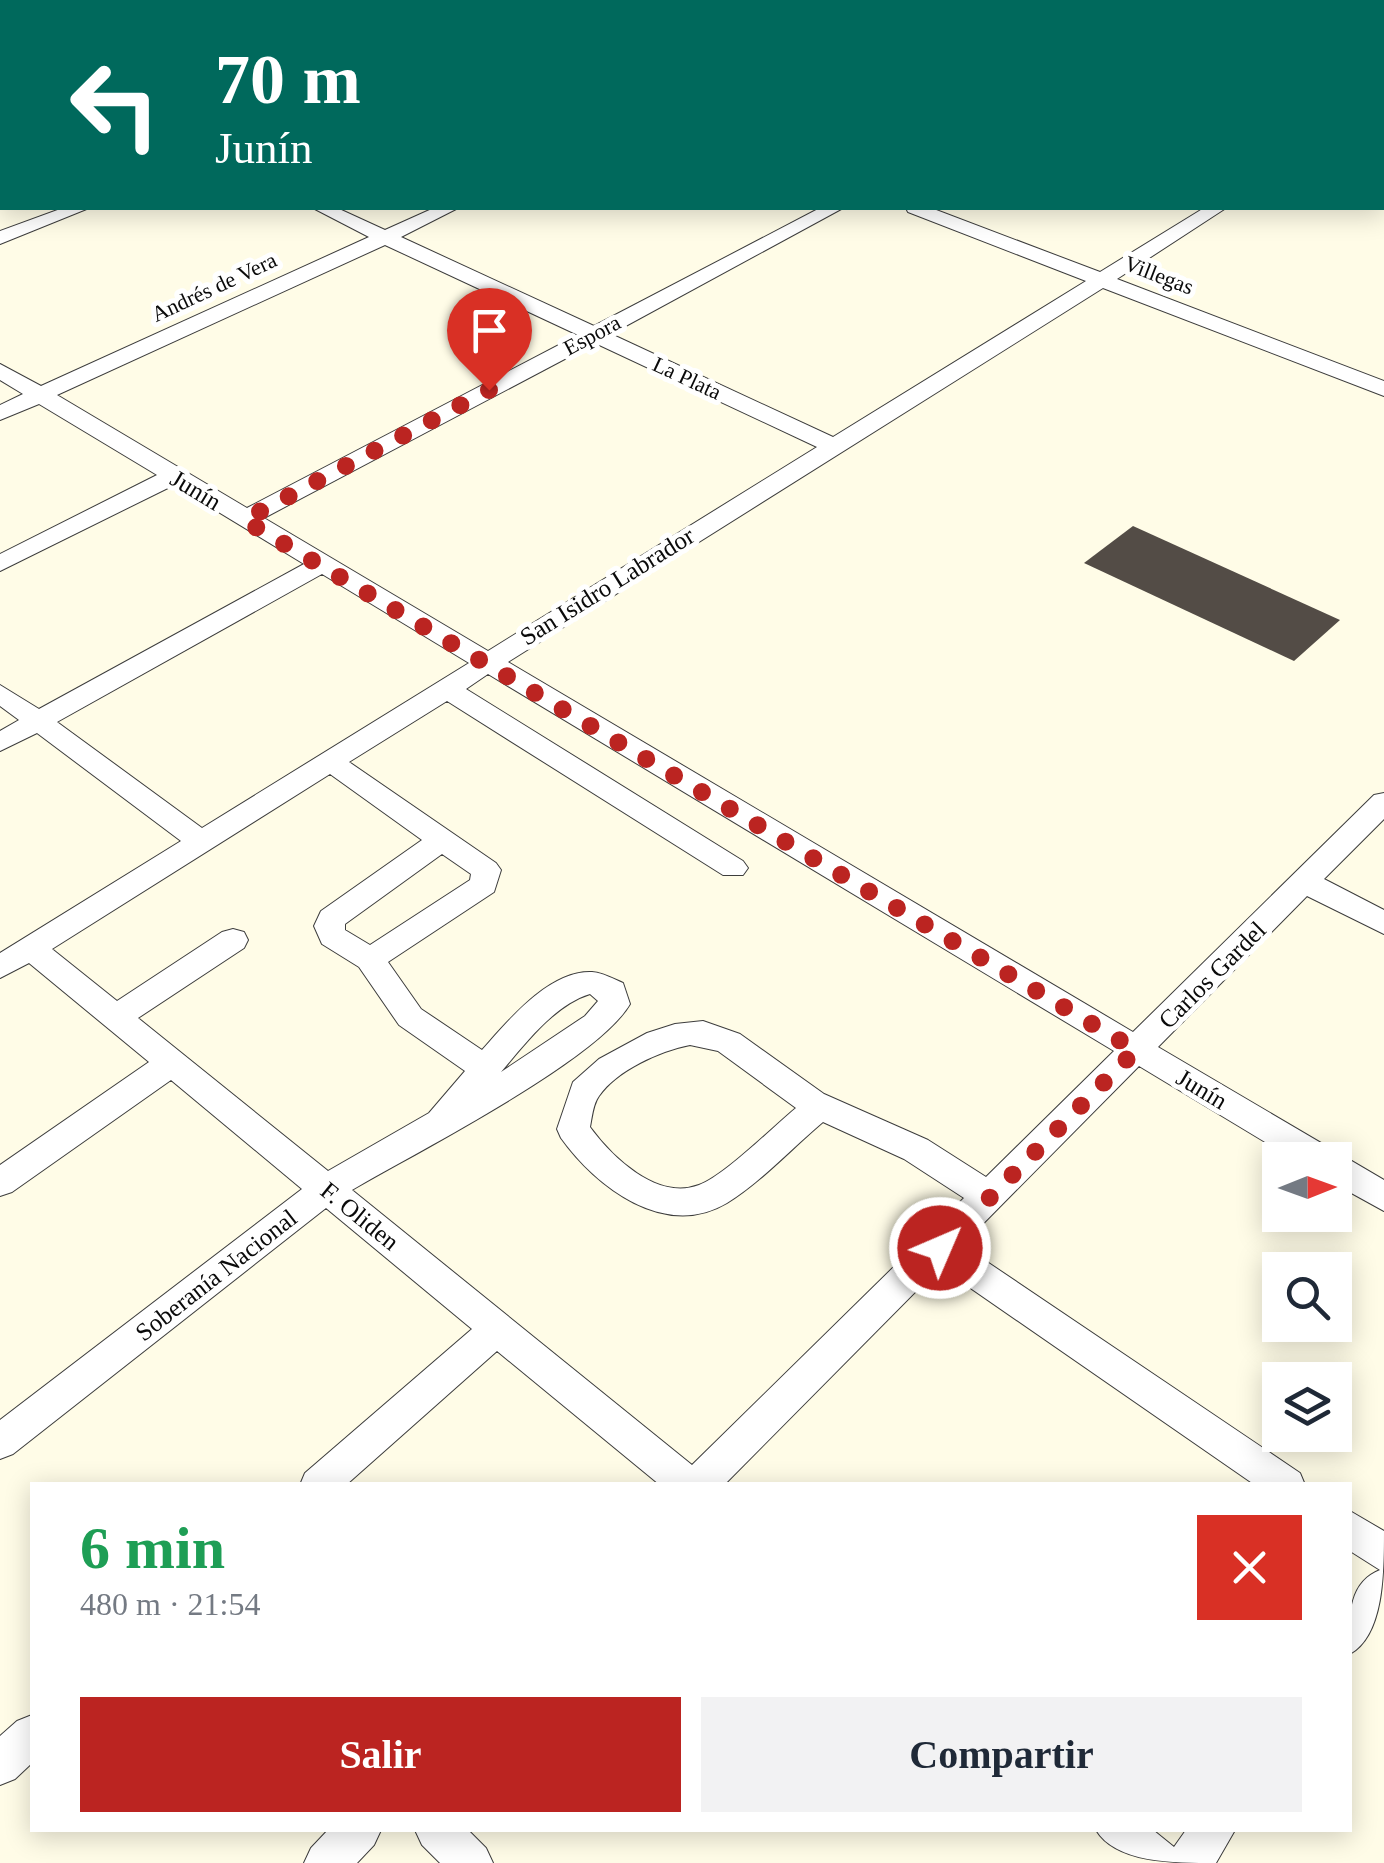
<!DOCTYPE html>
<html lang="es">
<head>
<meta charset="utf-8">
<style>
  body { margin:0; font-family:"Times New Roman",serif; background:#f2f2f3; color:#1f2937; height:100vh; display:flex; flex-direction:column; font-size:38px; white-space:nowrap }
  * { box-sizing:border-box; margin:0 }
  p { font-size:32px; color:#747a83 }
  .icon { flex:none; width:55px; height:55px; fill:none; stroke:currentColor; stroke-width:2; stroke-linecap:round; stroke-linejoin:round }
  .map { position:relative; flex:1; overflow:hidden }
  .drawer { position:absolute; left:30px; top:1482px; width:1322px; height:350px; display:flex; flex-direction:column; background:#fff; border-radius:0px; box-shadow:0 5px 25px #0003 }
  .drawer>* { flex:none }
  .top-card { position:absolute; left:0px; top:0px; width:1385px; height:210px; box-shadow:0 5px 25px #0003; background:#00695c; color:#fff; overflow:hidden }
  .needle { width:65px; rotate:89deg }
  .buttons { position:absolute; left:1262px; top:1142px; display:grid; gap:20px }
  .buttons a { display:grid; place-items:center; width:90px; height:90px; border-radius:0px; background:#fff; box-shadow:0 5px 25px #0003; font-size:50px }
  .pin { position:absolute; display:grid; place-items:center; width:85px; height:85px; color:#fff; margin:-102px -42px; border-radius:50% 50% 50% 0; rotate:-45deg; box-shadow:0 0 10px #0007 }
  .pin .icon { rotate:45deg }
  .me { position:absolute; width:110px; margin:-55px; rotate:45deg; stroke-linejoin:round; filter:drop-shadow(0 0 8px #0008) }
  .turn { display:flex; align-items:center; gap:35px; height:210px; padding:0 50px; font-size:45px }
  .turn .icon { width:130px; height:130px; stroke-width:2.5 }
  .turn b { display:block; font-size:70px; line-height:85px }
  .round { display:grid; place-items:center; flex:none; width:105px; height:105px; border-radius:0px; background:#f2f2f3 }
  .summary { display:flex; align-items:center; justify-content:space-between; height:170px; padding:0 50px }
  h1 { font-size:60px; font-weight:700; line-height:75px; color:#1e9e55 }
  .primary-button { display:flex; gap:20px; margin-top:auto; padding:20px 50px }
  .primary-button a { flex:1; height:115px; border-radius:0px; background:#bb2421; color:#fff; font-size:40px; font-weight:700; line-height:115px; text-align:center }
  .primary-button a+a { background:#f2f2f3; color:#1f2937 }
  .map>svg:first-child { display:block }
  .building { fill:#534c46 }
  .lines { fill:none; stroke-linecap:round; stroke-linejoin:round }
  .service-casing { stroke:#3d3d3d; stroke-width:3 }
  .minor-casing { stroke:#3d3d3d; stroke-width:2 }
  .tertiary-casing { stroke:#3d3d3d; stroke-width:2 }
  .service { fill:#fff; fill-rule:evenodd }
  .minor { fill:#fff; fill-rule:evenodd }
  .tertiary { fill:#fff; fill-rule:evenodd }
  .route { stroke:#bb2421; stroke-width:18; stroke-dasharray:0 32.4 }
  .labels { text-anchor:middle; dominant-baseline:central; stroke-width:10; stroke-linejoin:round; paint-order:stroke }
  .far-street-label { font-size:22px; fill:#0a0a0a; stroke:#fff }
  .street-label { font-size:25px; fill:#0a0a0a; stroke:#fff }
</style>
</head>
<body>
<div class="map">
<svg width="1384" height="1863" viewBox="0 0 1384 1863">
  <rect width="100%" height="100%" fill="#fffce7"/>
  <path class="building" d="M 1133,526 L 1340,620 L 1294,661 L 1084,563 Z"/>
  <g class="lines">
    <defs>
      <path id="service" d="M 1381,0 L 1384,0 L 1384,5 L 1378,2 Z"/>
      <path id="minor" d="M 371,0 L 392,0 L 393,2 L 373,2 Z
        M 871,0 L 894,0 L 895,2 L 873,2 Z
        M 0,52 L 2,53 L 2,63 L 0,63 Z
        M 1384,98 L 1384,109 L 1382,109 L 1382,98 Z
        M 1382,160 L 1384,160 L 1384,172 L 1382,171 Z
        M 63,208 L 89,208 L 0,244 L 0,231 Z
        M 313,208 L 337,208 L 385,230 L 434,208 L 458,208 L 401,237 L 594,326 L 820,208 L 843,208 L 611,334 L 833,437 L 1086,281 L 908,212 L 906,208 L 931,208 L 1100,272 L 1204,208 L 1226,208 L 1117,279 L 1384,381 L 1384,396 L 1103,288 L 508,662 L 1133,1032 L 1374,795 L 1384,793 L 1384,819 L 1324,879 L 1384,910 L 1384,934 L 1307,896 L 1158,1047 L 1384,1180 L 1384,1211 L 1335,1184 L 1335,1160 L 1295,1160 L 1139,1066 L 962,1245 L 1300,1473 L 1305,1485 L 1255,1485 L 940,1267 L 724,1485 L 660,1485 L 497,1351 L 346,1485 L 300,1485 L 305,1473 L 472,1329 L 326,1208 L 13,1454 L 0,1459 L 0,1420 L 302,1189 L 171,1080 L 12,1192 L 0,1196 L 0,1165 L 149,1062 L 29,963 L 0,978 L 0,953 L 181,841 L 37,733 L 0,751 L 0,731 L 19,720 L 0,706 L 0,685 L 39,709 L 304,564 L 174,485 L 0,571 L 0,554 L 157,475 L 39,404 L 0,420 L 0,405 L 23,394 L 0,380 L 0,364 L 41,386 L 369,237 ZM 385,245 L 578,335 L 247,508 L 57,395 ZM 595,343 L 817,447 L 488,651 L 264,518 ZM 322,574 L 469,663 L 202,828 L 57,722 ZM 488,674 L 1114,1051 L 986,1177 L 928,1140 L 824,1094 L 740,1034 L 703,1021 L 675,1024 L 647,1033 L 599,1059 L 573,1082 L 557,1129 L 561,1138 C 596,1187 665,1240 727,1203 C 761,1182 792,1148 823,1122 L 904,1159 L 964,1198 L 692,1465 L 352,1190 C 415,1153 597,1061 630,1004 L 623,983 C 614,979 603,973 592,972 C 549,970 508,1021 482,1050 L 421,1009 L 388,962 L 494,892 L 501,870 L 496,863 L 349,762 L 447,701 L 723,875 L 743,875 L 748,868 L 743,861 L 466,689 ZM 330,774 L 422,840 L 321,911 L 314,926 L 322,944 L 359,967 L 399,1025 L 465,1071 L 429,1113 L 328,1171 L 138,1018 L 244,948 L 248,940 L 244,932 L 233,929 L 222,932 L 117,1001 L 52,949 ZM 442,854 L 471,874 L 470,880 L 370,945 L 345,930 L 345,924 ZM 590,994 L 598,1001 L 585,1016 L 501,1072 C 525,1044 554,1005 590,994 ZM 690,1045 L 718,1051 L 796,1108 C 773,1127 724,1176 699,1185 C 657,1201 612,1157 590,1127 C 592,1117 593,1104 599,1096 C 617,1070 660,1051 690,1045 Z
        M 1350,1511 L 1384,1531 C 1384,1573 1384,1635 1350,1654 C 1350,1623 1345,1584 1380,1570 L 1350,1551 Z
        M 32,1715 L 32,1763 L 15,1779 L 0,1785 L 0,1736 L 17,1721 Z
        M 328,1830 L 381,1830 L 374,1845 L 357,1863 L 304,1863 L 311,1848 Z
        M 415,1830 L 468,1830 L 486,1848 L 493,1863 L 440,1863 L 422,1845 Z
        M 1096,1830 L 1153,1830 L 1174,1847 L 1186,1830 L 1235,1830 L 1216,1863 C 1173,1863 1116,1863 1096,1830 Z"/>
      <path id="tertiary" d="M 2,79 L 2,93 L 0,94 L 0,80 Z"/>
    </defs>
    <use href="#service" class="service-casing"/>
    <use href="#minor" class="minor-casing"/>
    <use href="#tertiary" class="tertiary-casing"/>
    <use href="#service" class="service"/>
    <use href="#minor" class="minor"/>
    <use href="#tertiary" class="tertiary"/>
  </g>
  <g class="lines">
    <path class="route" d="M 489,390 L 244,520 L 1136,1050 L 940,1248"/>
  </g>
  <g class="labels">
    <g class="far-street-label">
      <text transform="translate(1159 275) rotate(21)">Villegas</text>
      <text transform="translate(214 287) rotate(-25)">Andrés de Vera</text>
      <text transform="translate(592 335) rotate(-28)">Espora</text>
      <text transform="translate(687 378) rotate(25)">La Plata</text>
    </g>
    <g class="street-label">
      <text transform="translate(196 490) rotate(31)">Junín</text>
      <text transform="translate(607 586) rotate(-32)">San Isidro Labrador</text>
      <text transform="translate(1212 975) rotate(-45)">Carlos Gardel</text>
      <text transform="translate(1202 1089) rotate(31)">Junín</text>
      <text transform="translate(360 1216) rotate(39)">F. Oliden</text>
      <text transform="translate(216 1275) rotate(-38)">Soberanía Nacional</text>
    </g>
  </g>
</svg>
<div class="buttons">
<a><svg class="needle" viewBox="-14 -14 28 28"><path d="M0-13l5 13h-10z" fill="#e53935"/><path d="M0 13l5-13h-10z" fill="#747a83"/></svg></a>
<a><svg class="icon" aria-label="search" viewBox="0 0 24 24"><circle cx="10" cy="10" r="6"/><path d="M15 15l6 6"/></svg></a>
<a><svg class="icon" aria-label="layers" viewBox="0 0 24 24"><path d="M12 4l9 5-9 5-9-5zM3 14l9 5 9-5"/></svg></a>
</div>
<div class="pin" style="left:489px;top:390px;background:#d93025"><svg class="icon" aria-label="arrive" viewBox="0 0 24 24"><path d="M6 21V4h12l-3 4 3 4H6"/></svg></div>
<svg class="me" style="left:940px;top:1248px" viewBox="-20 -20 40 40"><circle r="17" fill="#bb2421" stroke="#fff" stroke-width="3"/><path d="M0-11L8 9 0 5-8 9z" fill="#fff"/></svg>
<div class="top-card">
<div class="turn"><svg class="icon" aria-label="left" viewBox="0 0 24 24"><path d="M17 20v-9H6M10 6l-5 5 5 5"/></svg><div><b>70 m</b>Junín</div></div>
</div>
<section class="drawer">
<div class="summary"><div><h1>6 min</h1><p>480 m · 21:54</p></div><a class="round" style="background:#d93025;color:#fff"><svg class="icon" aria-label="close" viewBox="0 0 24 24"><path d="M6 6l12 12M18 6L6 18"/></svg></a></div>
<div class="primary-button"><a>Salir</a><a>Compartir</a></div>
</section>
</div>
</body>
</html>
